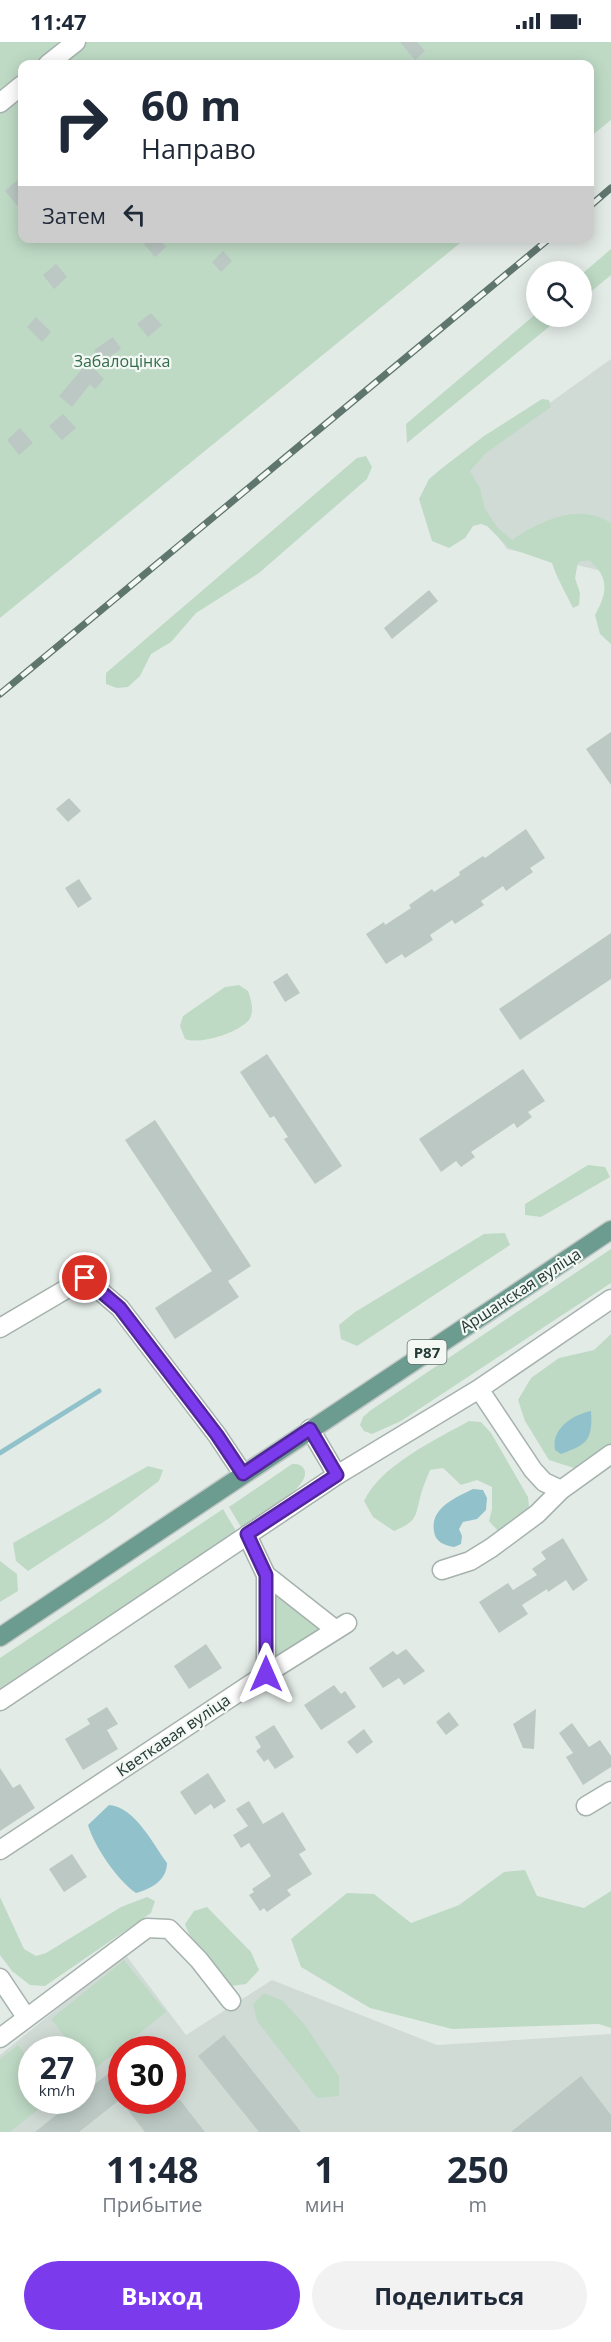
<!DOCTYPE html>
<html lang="ru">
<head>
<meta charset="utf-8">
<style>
  body { margin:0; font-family:"Open Sans",sans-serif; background:#f2f2f3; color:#1f2937; height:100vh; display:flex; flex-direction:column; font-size:22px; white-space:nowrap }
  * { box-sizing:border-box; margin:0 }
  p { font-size:20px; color:#747a83 }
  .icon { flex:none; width:33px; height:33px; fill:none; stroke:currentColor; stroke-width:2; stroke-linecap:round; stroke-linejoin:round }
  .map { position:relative; height:2090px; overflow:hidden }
  .details { display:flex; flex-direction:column; background:#fff; flex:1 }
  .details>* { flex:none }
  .guide { position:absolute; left:18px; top:18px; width:576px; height:183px; border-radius:12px; box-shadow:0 3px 15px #0003; background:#fff; color:#1f2937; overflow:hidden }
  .buttons { position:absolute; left:526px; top:219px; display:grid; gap:12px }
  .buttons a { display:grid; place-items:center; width:66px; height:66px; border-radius:50%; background:#fff; box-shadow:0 3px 15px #0003; font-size:30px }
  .speed { position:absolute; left:18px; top:1994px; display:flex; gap:12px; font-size:30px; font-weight:700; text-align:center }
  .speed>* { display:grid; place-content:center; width:78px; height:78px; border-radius:50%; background:#fff; box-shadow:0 3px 15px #0003; line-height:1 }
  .speed small { font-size:15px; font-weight:400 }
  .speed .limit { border:9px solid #d22; background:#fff; color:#111 }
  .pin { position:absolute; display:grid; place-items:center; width:51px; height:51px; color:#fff; margin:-26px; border:3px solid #fff; border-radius:50%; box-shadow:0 2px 6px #0007 }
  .me { position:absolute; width:66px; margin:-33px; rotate:0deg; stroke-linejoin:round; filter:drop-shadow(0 0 4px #0008) }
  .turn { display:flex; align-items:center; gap:21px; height:126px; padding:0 24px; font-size:27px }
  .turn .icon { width:78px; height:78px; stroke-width:2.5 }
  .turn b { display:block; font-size:42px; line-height:51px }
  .then { display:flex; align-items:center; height:57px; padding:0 24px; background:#0003; gap:12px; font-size:22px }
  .eta { display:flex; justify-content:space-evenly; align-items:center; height:102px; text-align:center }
  .eta b { font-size:36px; font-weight:700; line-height:42px }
  .action { display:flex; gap:12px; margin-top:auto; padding:12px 24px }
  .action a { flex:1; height:69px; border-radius:36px; background:#7c3aed; color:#fff; font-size:24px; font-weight:700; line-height:69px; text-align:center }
  .action a+a { background:#f2f2f3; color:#1f2937 }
  .status { display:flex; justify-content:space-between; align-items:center; height:42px; padding:0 30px; background:#fff; direction:ltr }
  .status svg { height:16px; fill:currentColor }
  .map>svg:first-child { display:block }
  .built { fill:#d1dbd6; fill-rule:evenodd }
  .green { fill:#bedac5 }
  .water { fill:#91c1ca }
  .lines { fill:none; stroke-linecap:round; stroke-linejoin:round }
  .stream { stroke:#91c1ca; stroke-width:5 }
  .building { fill:#bbc8c3 }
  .minor-casing { stroke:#a6b2ae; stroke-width:21 }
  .major-casing { stroke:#c2c8c6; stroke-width:21 }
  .minor { stroke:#fff; stroke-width:18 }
  .major { stroke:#6c9b8f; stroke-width:18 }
  .rail-casing { stroke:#5f766f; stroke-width:7 }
  .rail { stroke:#f3f8f5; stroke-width:4.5; stroke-dasharray:14; stroke-linecap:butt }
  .route-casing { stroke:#51269a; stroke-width:15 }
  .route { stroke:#7c3aed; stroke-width:10 }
  .labels { text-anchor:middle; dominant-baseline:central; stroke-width:4.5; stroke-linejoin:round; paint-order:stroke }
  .shield { fill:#f3f8f5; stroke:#63736e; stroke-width:1.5 }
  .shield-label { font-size:15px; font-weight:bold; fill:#253a34 }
  .park-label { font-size:16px; fill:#336c49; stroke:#f3f8f5 }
  .street-label { font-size:16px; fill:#253a34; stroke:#f3f8f5 }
</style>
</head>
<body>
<div class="status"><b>11:47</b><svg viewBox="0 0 49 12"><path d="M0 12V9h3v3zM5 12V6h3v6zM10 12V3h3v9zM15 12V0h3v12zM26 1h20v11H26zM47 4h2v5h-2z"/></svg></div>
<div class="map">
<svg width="611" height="2090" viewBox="0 0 611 2090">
  <rect width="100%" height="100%" fill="#e3ebe7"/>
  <path class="built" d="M 611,317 L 611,531 L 507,507 L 452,431 Z
    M 125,1912 L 186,1993 L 272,1938 L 437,2003 L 611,1992 L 611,2090 L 0,2090 L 0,2013 ZM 32,2007 L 82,2007 L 82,2058 L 32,2058 ZM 122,2007 L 172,2007 L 172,2058 L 122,2058 Z"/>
  <path class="green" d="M 0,0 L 611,0 L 611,78 L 590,95 L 590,22 L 22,22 L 22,196 L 465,197 L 0,576 Z
    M 611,207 L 611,233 L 582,257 L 582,232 Z
    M 537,271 L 537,274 L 561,275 L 407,401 L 406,382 Z
    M 542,357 L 549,358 L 551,365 L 486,411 L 470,429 L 480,446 L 485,467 L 498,486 L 512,498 C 540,479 579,460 611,481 L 611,602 L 600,592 L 595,573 C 608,550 609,535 589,518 L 578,520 L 575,536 L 580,551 L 579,563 L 573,566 C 566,551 557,537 552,521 L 509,506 L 487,484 L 481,482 L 473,484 L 465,496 L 449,506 L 432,499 L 419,457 L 429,437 L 446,423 L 484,394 Z
    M 366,414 L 372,425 L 367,437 L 259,531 L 196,571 L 171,600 L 151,612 L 140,634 L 128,645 L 117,646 L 106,642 L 106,631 L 120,619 L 357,416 Z
    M 239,943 L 248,949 C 251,958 255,969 249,978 C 238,991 200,1003 185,997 L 180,984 L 183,974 L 225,945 Z
    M 588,1123 L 605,1125 L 610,1135 L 541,1175 L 525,1173 L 525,1162 Z
    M 505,1191 L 510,1203 L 357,1304 L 341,1297 L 339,1283 L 355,1270 L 484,1192 Z
    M 611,1207 L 611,1241 L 401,1379 L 372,1392 L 364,1389 L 360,1383 L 363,1375 L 371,1368 Z
    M 611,1292 L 611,1402 L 601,1410 L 574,1426 L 549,1418 L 525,1379 L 518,1358 L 531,1336 L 559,1316 L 594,1308 Z
    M 469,1379 L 481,1380 L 491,1391 L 528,1455 L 529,1465 L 516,1479 L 498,1489 L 489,1479 L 492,1467 L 492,1445 L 477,1438 L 461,1443 L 443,1426 L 430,1428 C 427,1436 423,1444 421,1452 C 415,1475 418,1479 394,1489 L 373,1475 L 364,1459 C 381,1423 435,1398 469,1379 Z
    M 292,1422 C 297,1422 301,1422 304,1427 C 314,1445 254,1477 241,1485 L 229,1465 Z
    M 148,1424 L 163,1428 L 159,1439 L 108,1477 L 28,1529 L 16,1519 L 13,1501 Z
    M 223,1467 L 236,1489 L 0,1646 L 0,1616 Z
    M 0,1519 L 17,1532 L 18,1549 L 0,1560 Z
    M 272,1545 L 320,1582 L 318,1594 L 281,1615 L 271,1612 Z
    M 525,1828 L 537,1854 L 584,1866 L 611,1849 L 611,1986 L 599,1982 L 452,1987 L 370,1966 L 301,1925 L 291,1897 L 347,1851 L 374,1852 L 411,1881 L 459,1863 L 504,1830 Z
    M 0,1855 L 24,1907 L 36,1914 L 46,1911 L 121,1865 L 147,1855 L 155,1859 L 151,1871 L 45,1944 L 30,1943 L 12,1929 L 0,1913 Z
    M 207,1865 L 251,1910 L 259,1928 L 246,1942 L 231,1944 C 212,1929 193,1905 185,1882 L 194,1869 Z
    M 124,1918 L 166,1970 L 92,2029 L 83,2017 L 82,2007 L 74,2007 L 51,1977 Z
    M 264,1951 L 283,1959 L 305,1983 L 339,2034 L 339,2054 L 317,2056 L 257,1979 L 253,1962 Z
    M 18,2003 L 31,2020 L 32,2058 L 50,2058 L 10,2090 L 0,2090 L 0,2017 Z"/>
  <path class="water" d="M 591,1369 C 593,1398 587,1403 561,1412 L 555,1408 C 551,1387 572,1373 591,1369 Z
    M 473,1447 L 483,1448 L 487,1456 L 486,1468 L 477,1477 L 463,1480 L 459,1487 L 462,1494 L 461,1502 L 454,1505 C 444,1503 435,1500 434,1489 C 430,1466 455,1456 473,1447 Z
    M 109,1763 C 135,1765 153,1802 167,1821 C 167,1838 151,1847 136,1851 C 118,1839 94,1804 88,1783 Z"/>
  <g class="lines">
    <path class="stream" d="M 0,1411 L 99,1349"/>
  </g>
  <path class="building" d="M 400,0 L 417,0 L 425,9 L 415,18 Z
    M 22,134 L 22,169 L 5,149 Z
    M 139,196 L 158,196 L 166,205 L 155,215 Z
    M 223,209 L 232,219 L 221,230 L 212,220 Z
    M 56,222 L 67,235 L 54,247 L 43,233 Z
    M 151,271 L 162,283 L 148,295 L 137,282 Z
    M 36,275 L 51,290 L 42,300 L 27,285 Z
    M 113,295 L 121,307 L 102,320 L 94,308 Z
    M 88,320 L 104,337 L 95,347 L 90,342 L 72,365 L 59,354 Z
    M 63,372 L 76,386 L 62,398 L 49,384 Z
    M 20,386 L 33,401 L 19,413 L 7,398 Z
    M 429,548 L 438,559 L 392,597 L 384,586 Z
    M 611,690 L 611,743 L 586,707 Z
    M 69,756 L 81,769 L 68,780 L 56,767 Z
    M 526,787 L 545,816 L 530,826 L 533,830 L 506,849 L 503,844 L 481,859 L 484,863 L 455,882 L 452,878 L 430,893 L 433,898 L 405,916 L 402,912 L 386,922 L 366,892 L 384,880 L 385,883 L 411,866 L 409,863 L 432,847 L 434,850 L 460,833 L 459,830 L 483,814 L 485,816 Z
    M 79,837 L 92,857 L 78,866 L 65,846 Z
    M 611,891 L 611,937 L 520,998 L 499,967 Z
    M 287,931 L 300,951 L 285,960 L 273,940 Z
    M 267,1012 L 342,1124 L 315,1142 L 284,1097 L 288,1095 L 274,1074 L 270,1076 L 240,1030 Z
    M 523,1027 L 545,1059 L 528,1070 L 532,1075 L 517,1086 L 514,1081 L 471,1110 L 475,1115 L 461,1125 L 456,1119 L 441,1130 L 419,1097 Z
    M 155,1078 L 251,1224 L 228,1239 L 239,1255 L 175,1297 L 155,1266 L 212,1229 L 125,1098 Z
    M 563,1496 L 588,1538 L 573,1549 L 566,1538 L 548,1550 L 547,1547 L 522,1563 L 528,1572 L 499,1591 L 479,1560 L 508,1541 L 513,1548 L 537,1533 L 532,1527 L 546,1517 L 541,1510 Z
    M 206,1602 L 222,1626 L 189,1647 L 174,1624 Z
    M 406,1607 L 425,1629 L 404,1643 L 399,1636 L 383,1646 L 369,1626 L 393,1609 L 397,1613 Z
    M 334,1643 L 341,1652 L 345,1649 L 356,1665 L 321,1688 L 304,1663 Z
    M 107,1665 L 118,1682 L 107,1688 L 118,1707 L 83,1728 L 65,1697 L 90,1682 L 87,1677 Z
    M 536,1667 L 534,1707 L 523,1706 L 513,1682 Z
    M 449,1670 L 459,1683 L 446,1693 L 436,1680 Z
    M 572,1681 L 589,1705 L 600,1698 L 611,1714 L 611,1725 L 583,1743 L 566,1715 L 573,1711 L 559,1691 Z
    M 274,1683 L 294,1715 L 275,1727 L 268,1717 L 264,1720 L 256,1709 L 261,1705 L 255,1695 Z
    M 364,1687 L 373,1700 L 357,1712 L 347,1700 Z
    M 0,1726 L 13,1746 L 20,1742 L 35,1766 L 0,1789 Z
    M 208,1731 L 226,1759 L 214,1767 L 211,1762 L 195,1773 L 180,1750 Z
    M 249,1759 L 263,1782 L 283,1770 L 306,1808 L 299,1812 L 312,1832 L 287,1848 L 291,1853 L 267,1870 L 264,1866 L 260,1869 L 249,1853 L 254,1850 L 252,1847 L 271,1834 L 249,1801 L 241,1806 L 233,1793 L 248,1784 L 236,1767 Z
    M 72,1812 L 87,1835 L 64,1850 L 49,1827 Z
    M 224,1993 L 301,2090 L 259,2090 L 198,2014 Z
    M 122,2021 L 122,2056 L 79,2090 L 35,2090 L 75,2058 L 82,2058 L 82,2052 Z
    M 581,2034 L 611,2073 L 611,2090 L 511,2090 Z
    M 120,2058 L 180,2058 L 205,2090 L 145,2090 Z"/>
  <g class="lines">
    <defs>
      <path id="minor" d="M 48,22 L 76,0
        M 0,61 L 22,43
        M 0,1286 L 85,1236 L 120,1266 L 217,1393 L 243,1432
        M 479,1347 L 533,1428 L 544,1440 L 561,1448
        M 310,1387 L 337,1433
        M 247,1493 L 266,1533 L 336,1588
        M 442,1528 L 470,1519 L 491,1506 L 537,1472 L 561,1448 L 611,1412
        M 266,1533 L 266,1632
        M 0,1659 L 337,1433 L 479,1347 L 611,1257
        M 586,1764 L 611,1749
        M 0,1808 L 266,1632 L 347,1581
        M 0,1936 L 26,1975
        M 0,1996 L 147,1886 L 169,1887 L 199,1918 L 231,1959"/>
      <path id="major" d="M 0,1595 L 611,1188"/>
    </defs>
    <use href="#minor" class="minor-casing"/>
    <use href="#major" class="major-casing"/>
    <use href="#minor" class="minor"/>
    <use href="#major" class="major"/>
    <defs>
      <path id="rail" d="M 590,164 L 611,146
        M 0,652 L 550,196"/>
    </defs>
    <use href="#rail" class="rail-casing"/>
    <use href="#rail" class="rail"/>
  </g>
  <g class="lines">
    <defs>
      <path id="route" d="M 85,1236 L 120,1266 L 217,1393 L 243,1432 L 310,1387 L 337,1433 L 247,1492 L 266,1533 L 266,1632"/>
    </defs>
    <use href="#route" class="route-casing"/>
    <use href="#route" class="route"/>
  </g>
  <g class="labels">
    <rect class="shield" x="407.5" y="1298" width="39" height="24" rx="4.5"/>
    <g class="shield-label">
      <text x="427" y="1310">Р87</text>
    </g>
    <g class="park-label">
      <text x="122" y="319">Забалоцінка</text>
    </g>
    <g class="street-label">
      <text transform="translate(520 1248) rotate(-33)">Аршанская вуліца</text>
      <text transform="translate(173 1693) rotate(-34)">Кветкавая вуліца</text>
    </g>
  </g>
</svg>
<div class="buttons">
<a><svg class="icon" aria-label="search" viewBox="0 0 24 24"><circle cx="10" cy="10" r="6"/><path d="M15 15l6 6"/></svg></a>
</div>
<div class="speed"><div>27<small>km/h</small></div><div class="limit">30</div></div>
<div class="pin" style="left:85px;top:1236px;background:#d93025"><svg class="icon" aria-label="arrive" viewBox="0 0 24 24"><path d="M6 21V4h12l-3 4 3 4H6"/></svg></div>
<svg class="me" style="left:266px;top:1632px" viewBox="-20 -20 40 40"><path d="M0-17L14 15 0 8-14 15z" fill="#7c3aed" stroke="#fff" stroke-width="4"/></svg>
<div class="guide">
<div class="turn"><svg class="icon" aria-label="right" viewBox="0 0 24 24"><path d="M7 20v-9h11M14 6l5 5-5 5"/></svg><div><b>60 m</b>Направо</div></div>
<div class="then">Затем<svg class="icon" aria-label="left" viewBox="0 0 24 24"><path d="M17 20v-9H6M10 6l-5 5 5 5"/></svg></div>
</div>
</div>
<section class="details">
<div class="eta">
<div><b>11:48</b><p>Прибытие</p></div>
<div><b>1</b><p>мин</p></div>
<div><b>250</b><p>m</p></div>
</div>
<div class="action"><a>Выход</a><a>Поделиться</a></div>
</section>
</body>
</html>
